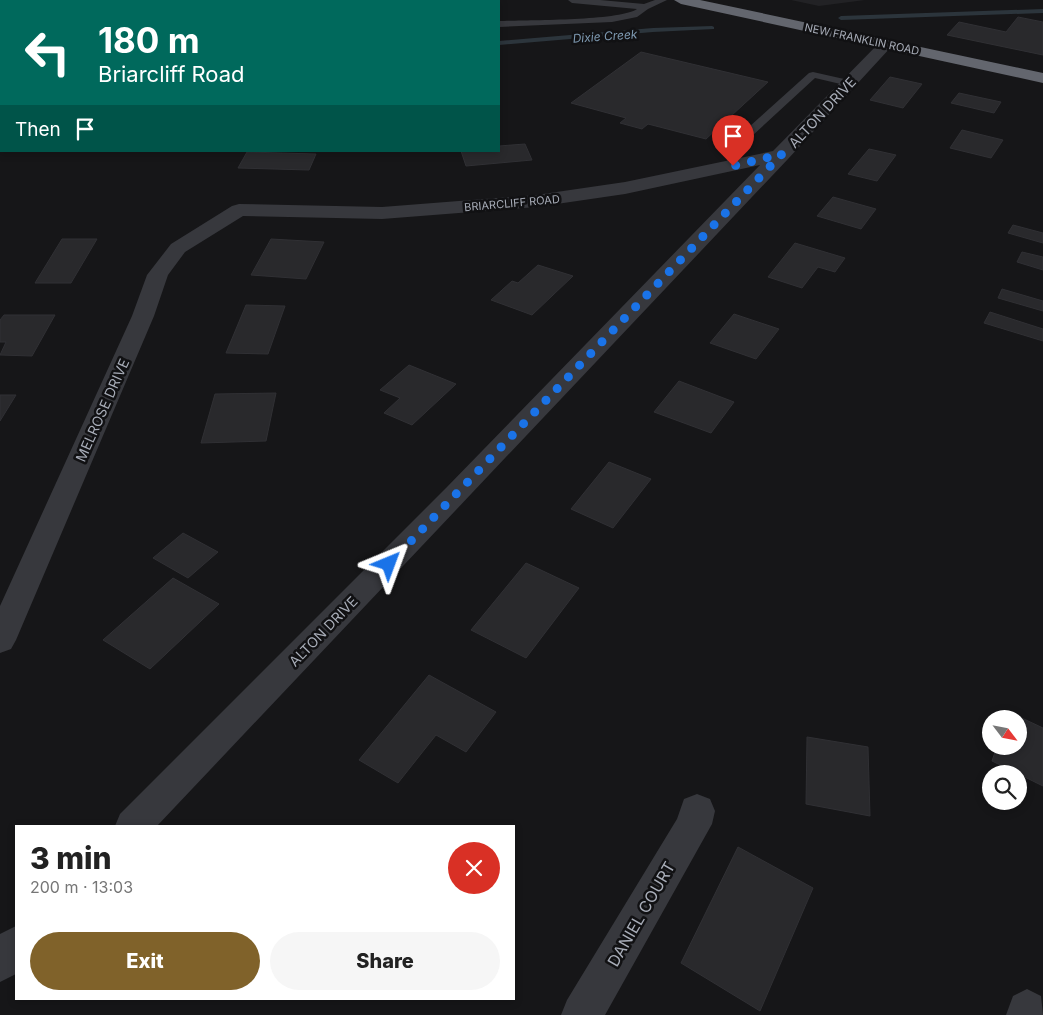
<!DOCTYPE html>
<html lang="en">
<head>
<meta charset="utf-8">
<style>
  body { margin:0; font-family:Inter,sans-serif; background:#f6f6f6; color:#222; height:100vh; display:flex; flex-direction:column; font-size:19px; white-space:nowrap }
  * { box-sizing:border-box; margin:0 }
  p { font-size:16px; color:#767676 }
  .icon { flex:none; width:28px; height:28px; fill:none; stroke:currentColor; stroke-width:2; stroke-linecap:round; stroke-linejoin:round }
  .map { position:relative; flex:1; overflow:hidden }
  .sheet { position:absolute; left:15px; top:825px; width:500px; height:175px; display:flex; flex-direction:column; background:#fff; border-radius:0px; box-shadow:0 2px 8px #0003 }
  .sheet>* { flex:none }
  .top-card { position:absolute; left:0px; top:0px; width:500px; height:152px; box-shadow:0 2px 8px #0003; background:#00695c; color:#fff; overflow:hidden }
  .needle { width:32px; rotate:122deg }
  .controls { position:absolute; left:982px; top:710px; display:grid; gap:10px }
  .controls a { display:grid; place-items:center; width:45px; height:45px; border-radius:50%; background:#fff; box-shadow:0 2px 8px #0003; font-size:25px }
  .pin { position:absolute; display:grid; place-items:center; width:42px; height:42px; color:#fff; margin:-51px -21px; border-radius:50% 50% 50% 0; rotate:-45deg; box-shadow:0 0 5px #0007 }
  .pin .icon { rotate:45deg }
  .me { position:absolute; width:55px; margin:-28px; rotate:44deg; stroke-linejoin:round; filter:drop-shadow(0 0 4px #0008) }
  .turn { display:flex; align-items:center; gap:18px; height:105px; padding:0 15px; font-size:22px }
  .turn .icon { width:65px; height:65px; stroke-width:2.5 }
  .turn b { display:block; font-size:35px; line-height:42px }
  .then { display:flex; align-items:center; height:48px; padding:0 15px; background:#0003; gap:10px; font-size:19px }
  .round { display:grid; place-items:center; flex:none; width:52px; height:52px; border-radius:26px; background:#f6f6f6 }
  .headline { display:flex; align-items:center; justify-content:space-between; height:85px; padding:0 15px }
  h1 { font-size:30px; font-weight:800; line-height:38px }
  .action { display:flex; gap:10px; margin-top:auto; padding:10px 15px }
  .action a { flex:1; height:58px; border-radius:30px; background:#80622a; color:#fff; font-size:20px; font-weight:800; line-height:58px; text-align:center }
  .action a+a { background:#f6f6f6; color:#222 }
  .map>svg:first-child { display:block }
  .built { fill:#222225 }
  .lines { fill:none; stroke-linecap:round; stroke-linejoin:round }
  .stream { fill:#2c353c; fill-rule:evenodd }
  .building { fill:#29292c; stroke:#303034 }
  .lane { fill:#37383d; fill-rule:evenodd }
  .street { fill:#37383d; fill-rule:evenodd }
  .highway { fill:#63666e; fill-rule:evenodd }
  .route { stroke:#1a73e8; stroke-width:9; stroke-dasharray:0 16.2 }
  .labels { text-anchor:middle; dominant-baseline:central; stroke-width:5; stroke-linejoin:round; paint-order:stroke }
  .far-street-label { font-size:11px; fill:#a8adb8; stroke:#111113 }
  .far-water-label { font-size:12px; font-style:italic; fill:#7f9bb3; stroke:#111113 }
  .street-label { font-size:14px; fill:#a8adb8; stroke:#111113 }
  .near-street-label { font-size:16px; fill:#a8adb8; stroke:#111113 }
</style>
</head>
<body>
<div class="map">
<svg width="1043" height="1015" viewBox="0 0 1043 1015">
  <rect width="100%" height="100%" fill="#161618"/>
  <path class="built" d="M 791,0 L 865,0 L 819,6 Z"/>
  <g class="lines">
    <path class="stream" d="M 1043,9 L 1043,13 L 841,20 L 838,18 L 841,16 Z
      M 712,26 L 714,27 L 714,29 L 653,32 L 499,45 L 499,41 L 653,28 Z
      M 0,84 L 1,84 L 1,88 L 0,88 Z"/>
  </g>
  <path class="building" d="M 1018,17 L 1043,22 L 1043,55 L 947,35 L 959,22 L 1006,32 Z
    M 641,52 L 768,82 L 706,139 L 648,124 L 642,129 L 620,123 L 626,118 L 571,103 Z
    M 890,77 L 922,84 L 903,108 L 870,100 Z
    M 959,93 L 1001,102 L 994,113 L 951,103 Z
    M 962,130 L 1003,140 L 991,158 L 950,148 Z
    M 525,144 L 532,160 L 466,166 L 461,151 L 499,151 L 499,146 Z
    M 869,149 L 896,155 L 877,181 L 848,174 Z
    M 247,152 L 316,154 L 309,170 L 238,168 Z
    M 833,197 L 876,209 L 861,229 L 817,216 Z
    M 1013,225 L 1043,233 L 1043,243 L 1008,233 Z
    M 62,239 L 97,239 L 71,283 L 35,283 Z
    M 271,239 L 324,242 L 306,279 L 251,275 Z
    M 795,243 L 845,258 L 835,272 L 818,267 L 802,288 L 768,277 Z
    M 1022,252 L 1043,257 L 1043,270 L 1017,262 Z
    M 538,265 L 573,276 L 532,315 L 491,300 L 512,281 L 518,283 Z
    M 1002,289 L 1043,301 L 1043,311 L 998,298 Z
    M 246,305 L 285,306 L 268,354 L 226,353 Z
    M 990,312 L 1043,329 L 1043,341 L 984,323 Z
    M 734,314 L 779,329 L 756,359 L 710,343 Z
    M 4,315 L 55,315 L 32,356 L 0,355 L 6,342 L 0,342 L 0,320 Z
    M 409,365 L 456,384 L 412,425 L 384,413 L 400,398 L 380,390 Z
    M 679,381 L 734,402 L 711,433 L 654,412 Z
    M 276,393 L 266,441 L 201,443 L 215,394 Z
    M 0,395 L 16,395 L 0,421 Z
    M 609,462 L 651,479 L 613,528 L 571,509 Z
    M 183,533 L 218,552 L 188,578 L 153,558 Z
    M 526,563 L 579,588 L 526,658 L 471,630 Z
    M 173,578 L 219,604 L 150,669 L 103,640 Z
    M 429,675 L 496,712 L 466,752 L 436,735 L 398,783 L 359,760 Z
    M 1009,712 L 1043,728 L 1043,786 L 992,761 L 997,746 L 1019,746 L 1019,719 L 1007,719 Z
    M 807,737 L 868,747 L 870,816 L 806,804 Z
    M 738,847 L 813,888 L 760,1011 L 681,963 Z"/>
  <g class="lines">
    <path class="lane" d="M 568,0 L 600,0 L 644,4 L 655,0 L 667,0 L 648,9 L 637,17 L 612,22 L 499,27 L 499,21 C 525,20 620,21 637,9 L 572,3 Z
      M 813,72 L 853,81 L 854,83 L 849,86 L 815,78 L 739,148 L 737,152 L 739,166 L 737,168 L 729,168 L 725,152 L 730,144 L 809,73 Z"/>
    <path class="street" d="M 886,39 L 891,41 L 894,44 L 891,47 L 788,159 L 157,826 L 115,826 L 120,814 L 446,488 L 760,165 L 625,194 L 536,207 L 382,219 L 243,216 L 185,252 L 168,275 L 154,316 L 16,640 L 11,649 L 0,653 L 0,606 L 132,316 L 147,275 L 171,244 L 232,206 L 239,204 L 382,207 L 536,195 L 625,182 L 773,151 L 881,41 Z
      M 697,794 L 710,799 L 715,811 L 712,824 L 605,1015 L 561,1015 L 567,1000 L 677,819 L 684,799 Z
      M 16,926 L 16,974 L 0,982 L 0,934 Z
      M 1027,989 L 1041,996 L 1043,1015 L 1006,1015 L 1013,996 Z"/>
    <path class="highway" d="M 674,0 L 700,0 L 1043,73 L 1043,83 L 681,4 Z"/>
  </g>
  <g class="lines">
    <path class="route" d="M 389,564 L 782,154 L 733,166"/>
  </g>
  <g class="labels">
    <g class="far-street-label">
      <text transform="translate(862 39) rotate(12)">NEW FRANKLIN ROAD</text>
      <text transform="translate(512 203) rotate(-5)">BRIARCLIFF ROAD</text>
    </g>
    <g class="far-water-label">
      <text transform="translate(605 36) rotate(-4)">Dixie Creek</text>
    </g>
    <g class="street-label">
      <text transform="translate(822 112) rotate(-47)">ALTON DRIVE</text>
      <text transform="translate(102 410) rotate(-66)">MELROSE DRIVE</text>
      <text transform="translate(323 631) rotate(-46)">ALTON DRIVE</text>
    </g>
    <g class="near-street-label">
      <text transform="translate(641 914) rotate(-60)">DANIEL COURT</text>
    </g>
  </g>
</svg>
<div class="controls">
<a><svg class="needle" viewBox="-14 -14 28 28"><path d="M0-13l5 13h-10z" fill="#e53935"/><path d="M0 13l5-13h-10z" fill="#767676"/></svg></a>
<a><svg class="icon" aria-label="search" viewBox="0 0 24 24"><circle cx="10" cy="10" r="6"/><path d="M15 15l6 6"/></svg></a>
</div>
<div class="pin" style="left:733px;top:166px;background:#d93025"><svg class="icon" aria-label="arrive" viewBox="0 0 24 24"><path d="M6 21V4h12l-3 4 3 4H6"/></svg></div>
<svg class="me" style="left:389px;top:564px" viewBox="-20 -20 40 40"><path d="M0-17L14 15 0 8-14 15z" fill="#1a73e8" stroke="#fff" stroke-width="4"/></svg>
<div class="top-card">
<div class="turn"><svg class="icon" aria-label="left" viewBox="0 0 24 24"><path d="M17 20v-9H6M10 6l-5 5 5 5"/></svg><div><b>180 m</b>Briarcliff Road</div></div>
<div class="then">Then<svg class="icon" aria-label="arrive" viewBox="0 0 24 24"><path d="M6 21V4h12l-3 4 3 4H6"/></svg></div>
</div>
<section class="sheet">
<div class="headline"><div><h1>3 min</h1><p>200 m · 13:03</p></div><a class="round" style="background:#d93025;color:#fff"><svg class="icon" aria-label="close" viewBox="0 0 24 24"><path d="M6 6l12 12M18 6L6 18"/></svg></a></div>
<div class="action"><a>Exit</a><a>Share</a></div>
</section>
</div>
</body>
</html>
